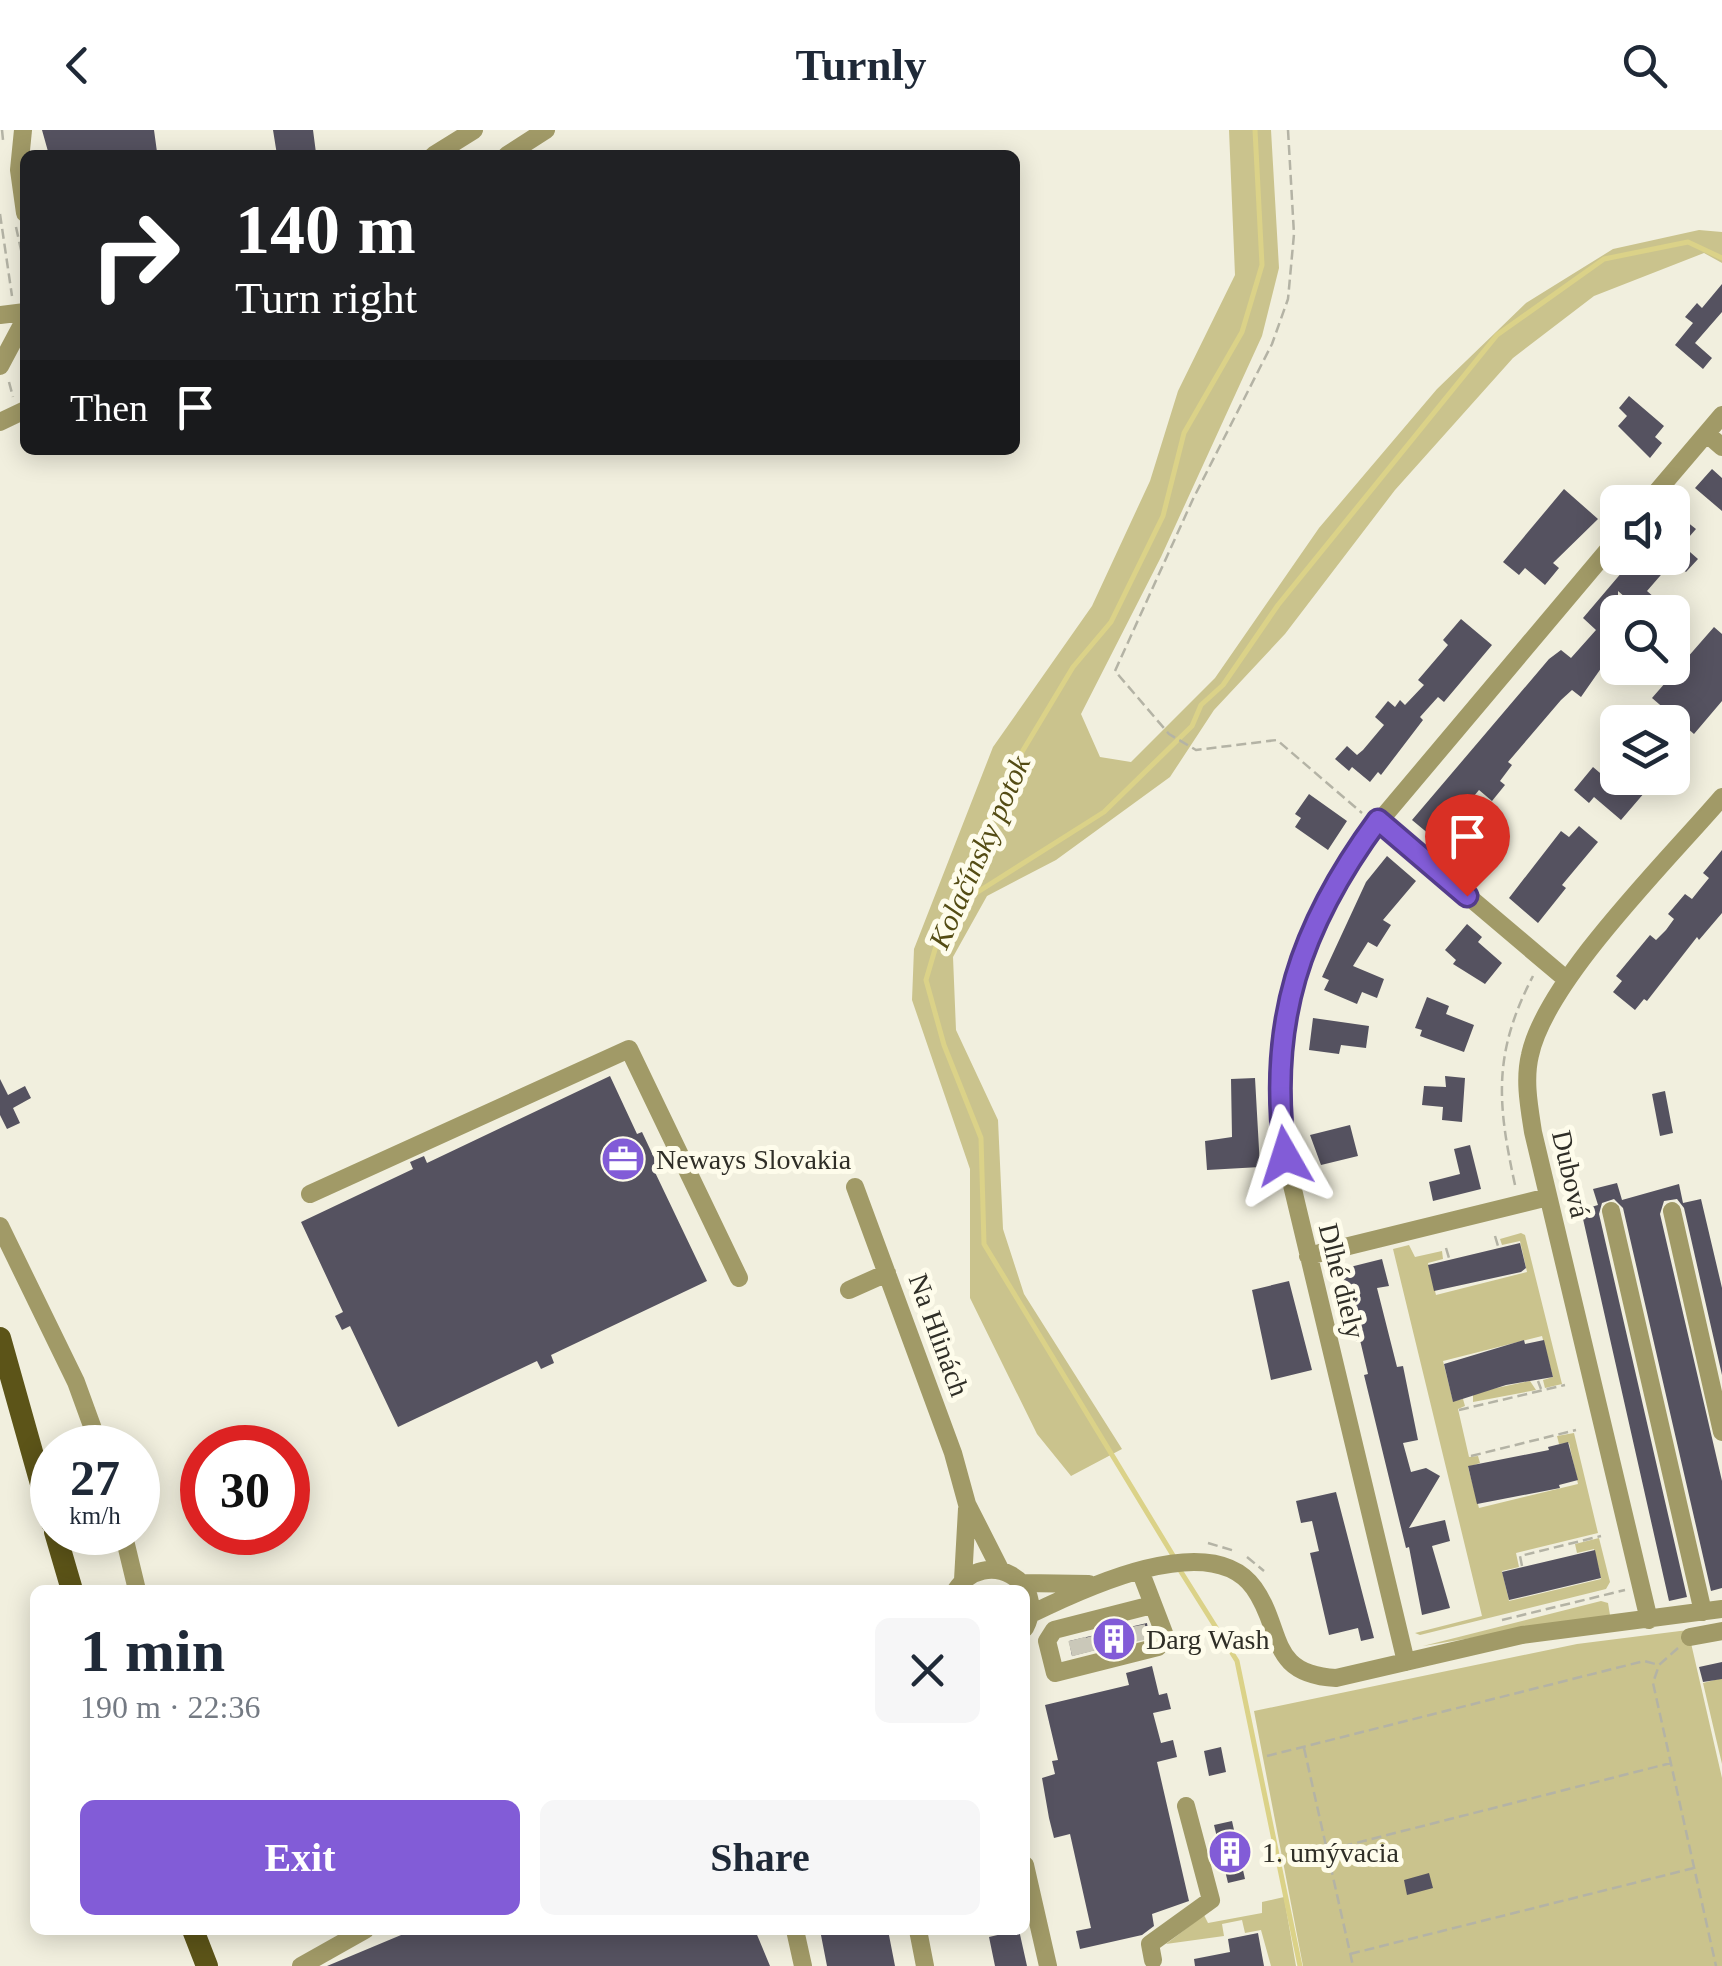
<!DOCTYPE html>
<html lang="en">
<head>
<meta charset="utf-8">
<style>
  body { margin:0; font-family:"Times New Roman",serif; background:#f6f6f7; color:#1f2937; height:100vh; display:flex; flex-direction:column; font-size:38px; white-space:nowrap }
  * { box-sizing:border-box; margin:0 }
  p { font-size:32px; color:#747a83 }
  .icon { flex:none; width:55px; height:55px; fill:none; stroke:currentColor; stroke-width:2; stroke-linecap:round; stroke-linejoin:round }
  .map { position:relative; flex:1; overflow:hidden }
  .side { position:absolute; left:30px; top:1455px; width:1000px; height:350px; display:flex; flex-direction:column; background:#fff; border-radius:15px; box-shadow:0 5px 25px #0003 }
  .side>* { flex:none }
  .top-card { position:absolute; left:20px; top:20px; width:1000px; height:305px; border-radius:15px; box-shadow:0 5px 25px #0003; background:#202124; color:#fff; overflow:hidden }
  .controls { position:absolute; left:1600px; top:355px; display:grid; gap:20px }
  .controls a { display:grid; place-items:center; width:90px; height:90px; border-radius:15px; background:#fff; box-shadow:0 5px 25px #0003; font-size:50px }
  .speed { position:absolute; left:30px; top:1295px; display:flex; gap:20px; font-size:50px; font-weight:700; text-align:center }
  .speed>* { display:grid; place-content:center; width:130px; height:130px; border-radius:50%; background:#fff; box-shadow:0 5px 25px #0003; line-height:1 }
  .speed small { font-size:25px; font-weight:400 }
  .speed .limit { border:15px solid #d22; background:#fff; color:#111 }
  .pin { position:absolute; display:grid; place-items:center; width:85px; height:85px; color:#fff; margin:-102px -42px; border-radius:50% 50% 50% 0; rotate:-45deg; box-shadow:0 0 10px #0007 }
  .pin .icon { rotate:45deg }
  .me { position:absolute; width:110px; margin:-55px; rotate:354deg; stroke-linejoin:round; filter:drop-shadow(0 0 8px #0008) }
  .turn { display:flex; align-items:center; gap:35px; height:210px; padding:0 50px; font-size:45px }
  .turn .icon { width:130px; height:130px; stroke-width:2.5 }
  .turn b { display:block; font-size:70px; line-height:85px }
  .then { display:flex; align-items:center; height:95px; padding:0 50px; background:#0003; gap:20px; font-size:38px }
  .round { display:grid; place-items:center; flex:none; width:105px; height:105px; border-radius:15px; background:#f6f6f7 }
  .headline { display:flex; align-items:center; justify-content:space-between; height:170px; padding:0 50px }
  h1 { font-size:60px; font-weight:700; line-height:75px }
  .button { display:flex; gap:20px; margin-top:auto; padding:20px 50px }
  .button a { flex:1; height:115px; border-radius:15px; background:#825cd7; color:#fff; font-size:40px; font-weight:700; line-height:115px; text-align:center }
  .button a+a { background:#f6f6f7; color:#1f2937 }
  header { display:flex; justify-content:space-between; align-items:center; height:130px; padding:0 50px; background:#fff; font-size:45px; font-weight:700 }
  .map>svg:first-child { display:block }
  .green { fill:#cac38d }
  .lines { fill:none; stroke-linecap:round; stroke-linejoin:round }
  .stream { stroke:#dbd288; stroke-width:5 }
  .building { fill:#555260 }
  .minor-tunnel { stroke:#cac8b9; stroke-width:18; stroke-dasharray:18 9; stroke-linecap:butt }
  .path { stroke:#b4b3a5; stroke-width:2.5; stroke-dasharray:10 5; stroke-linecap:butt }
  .minor { stroke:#a19a67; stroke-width:18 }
  .major { stroke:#5c5418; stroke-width:22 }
  .route-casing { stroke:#543c8c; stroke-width:25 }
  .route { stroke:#825cd7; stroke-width:18 }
  .labels { text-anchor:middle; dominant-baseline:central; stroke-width:10; stroke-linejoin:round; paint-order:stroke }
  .poi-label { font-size:28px; fill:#2f2e27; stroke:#fefceb; text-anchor:start }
  .street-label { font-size:28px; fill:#2f2e27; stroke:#fefceb }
  .water-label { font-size:30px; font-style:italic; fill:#544c14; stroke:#fefceb }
</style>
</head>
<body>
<header><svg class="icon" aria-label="back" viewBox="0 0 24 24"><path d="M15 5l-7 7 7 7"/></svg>Turnly<svg class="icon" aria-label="search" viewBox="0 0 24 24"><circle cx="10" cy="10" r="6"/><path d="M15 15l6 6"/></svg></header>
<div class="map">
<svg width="1722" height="1836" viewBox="0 0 1722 1836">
  <rect width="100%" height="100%" fill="#f1efde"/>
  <path class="green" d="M 1229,0 L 1271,0 L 1279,138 L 1262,206 L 1161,427 L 1081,584 L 1100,627 L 1131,632 L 1215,548 L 1319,398 L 1437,259 L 1526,173 L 1613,119 L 1699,100 L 1722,102 L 1722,133 L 1704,123 L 1594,166 L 1513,228 L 1395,360 L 1285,504 L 1214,580 L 1170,647 L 1056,730 L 987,766 L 953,827 L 956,900 L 998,990 L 1003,1099 L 1024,1164 L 1122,1319 L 1071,1346 L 1037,1304 L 970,1168 L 970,1039 L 912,870 L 914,819 L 993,617 L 1092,476 L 1150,351 L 1178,261 L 1235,145 Z
    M 1521,1103 L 1525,1105 L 1562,1254 L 1545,1258 L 1543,1250 L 1553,1247 L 1542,1206 L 1443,1231 L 1453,1271 L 1463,1269 L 1465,1276 L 1458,1279 L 1469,1327 L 1478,1326 L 1480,1333 L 1468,1337 L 1479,1378 L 1578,1354 L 1569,1313 L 1559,1314 L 1557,1306 L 1574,1303 L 1598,1403 L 1516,1423 L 1519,1437 L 1502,1441 L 1509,1471 L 1601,1449 L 1594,1419 L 1577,1423 L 1575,1414 L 1599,1408 L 1610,1452 L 1606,1459 L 1420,1505 L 1415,1503 L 1482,1486 L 1393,1119 L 1409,1115 L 1415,1127 L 1442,1121 L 1443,1129 L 1428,1133 L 1436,1165 L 1527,1142 L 1520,1111 L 1502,1115 L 1500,1109 Z
    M 1530,1251 L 1536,1260 L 1473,1272 L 1473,1263 Z
    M 1601,1471 L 1608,1473 L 1610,1485 L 1423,1516 Z
    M 1688,1500 L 1722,1648 L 1722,1836 L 1303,1836 L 1254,1581 L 1577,1514 Z
    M 1722,1548 L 1722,1634 L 1703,1553 Z
    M 1284,1767 L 1296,1836 L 1271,1836 L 1261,1800 L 1245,1803 L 1242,1790 L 1222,1794 L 1224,1806 L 1166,1814 L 1204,1785 L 1208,1793 L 1262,1783 L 1262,1772 Z"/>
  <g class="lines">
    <path class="stream" d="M 946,782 L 1104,682 L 1192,596 L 1201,575 L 1223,555 L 1278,475 L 1497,205 L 1604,129 L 1688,112 L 1722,128
      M 1174,1427 L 984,1114 L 981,1008 L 944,915 L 926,850 L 946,782 L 1016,632 L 1073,537 L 1111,492 L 1163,386 L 1184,303 L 1242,202 L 1262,135 L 1255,0
      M 1178,1437 L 1237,1531 L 1300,1836"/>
  </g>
  <path class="building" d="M 42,0 L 154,0 L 157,22 L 49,25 Z
    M 273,0 L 313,0 L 316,23 L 277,25 Z
    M 1722,154 L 1722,182 L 1695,213 L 1712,228 L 1703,239 L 1675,215 L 1693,193 L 1685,187 L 1697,173 L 1702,178 Z
    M 1629,266 L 1664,296 L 1655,307 L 1662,313 L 1650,328 L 1618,296 L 1627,286 L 1619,278 Z
    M 1712,339 L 1722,348 L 1722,381 L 1695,358 Z
    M 1564,359 L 1598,389 L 1553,433 L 1559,438 L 1545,455 L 1525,438 L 1519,445 L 1503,432 Z
    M 1672,380 L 1696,399 L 1682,415 L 1698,429 L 1686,442 L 1673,431 L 1647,461 L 1663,475 L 1656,482 L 1642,482 L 1618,461 L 1618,529 L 1611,524 L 1581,567 L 1572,560 L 1561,570 L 1508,632 L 1512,635 L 1500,651 L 1505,655 L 1492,671 L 1479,660 L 1453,691 L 1475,710 L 1459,729 L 1412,690 L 1549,529 L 1561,520 L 1571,528 L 1596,500 L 1583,488 L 1634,428 L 1672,428 Z
    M 1461,489 L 1492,515 L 1444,572 L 1438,567 L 1420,587 L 1423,590 L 1381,645 L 1378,642 L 1370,652 L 1352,637 L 1349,641 L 1335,629 L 1347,616 L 1357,625 L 1363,620 L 1384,595 L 1375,587 L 1388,571 L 1395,577 L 1400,570 L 1405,575 L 1424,555 L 1418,550 L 1448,515 L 1443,510 Z
    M 1714,497 L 1722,504 L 1722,571 L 1694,604 L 1652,568 Z
    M 1593,637 L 1620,660 L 1630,648 L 1657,648 L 1621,690 L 1594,667 L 1589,673 L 1574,660 Z
    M 1309,664 L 1347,691 L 1328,720 L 1295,697 L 1301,688 L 1295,684 Z
    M 1579,696 L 1598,712 L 1562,755 L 1566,758 L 1538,793 L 1509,768 L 1561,701 L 1569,707 Z
    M 1722,720 L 1722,783 L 1699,810 L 1697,807 L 1647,871 L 1644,869 L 1635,880 L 1613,862 L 1622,851 L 1616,846 L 1650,805 L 1656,810 L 1666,800 L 1674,789 L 1668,784 L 1685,764 L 1692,769 L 1700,759 L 1709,748 L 1703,743 Z
    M 1387,726 L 1416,751 L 1383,790 L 1391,795 L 1377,817 L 1368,812 L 1353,836 L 1384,849 L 1377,868 L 1362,862 L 1357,874 L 1324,860 L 1329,850 L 1322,847 L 1366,752 Z
    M 1467,794 L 1482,807 L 1478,812 L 1502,833 L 1485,854 L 1453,834 L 1456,830 L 1445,820 Z
    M 1427,867 L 1449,876 L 1446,884 L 1474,895 L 1464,922 L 1420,906 L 1422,900 L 1415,898 Z
    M 1313,888 L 1369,896 L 1366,918 L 1341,915 L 1339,924 L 1309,920 Z
    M 610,946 L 637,1004 L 642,1002 L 650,1019 L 657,1034 L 652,1036 L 707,1151 L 551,1225 L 554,1233 L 541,1239 L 537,1231 L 398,1297 L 350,1196 L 342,1200 L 335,1186 L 343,1182 L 301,1092 L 413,1039 L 410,1032 L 424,1026 L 427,1033 Z
    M 1445,946 L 1465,948 L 1462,992 L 1442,990 L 1443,977 L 1422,975 L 1424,956 L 1446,957 Z
    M 1255,948 L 1260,1037 L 1207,1040 L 1205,1011 L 1232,1007 L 1231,949 Z
    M 0,949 L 8,965 L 25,956 L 31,968 L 13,978 L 20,993 L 7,999 L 0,985 Z
    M 1665,961 L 1673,1003 L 1660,1006 L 1652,964 Z
    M 1350,995 L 1358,1026 L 1321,1035 L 1310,1005 Z
    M 1470,1015 L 1481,1059 L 1433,1071 L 1429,1052 L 1460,1044 L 1454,1019 Z
    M 1617,1053 L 1622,1070 L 1679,1054 L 1683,1073 L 1701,1069 L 1722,1158 L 1722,1245 L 1684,1078 L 1677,1069 L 1664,1071 L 1660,1084 L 1722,1351 L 1722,1458 L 1711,1461 L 1623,1078 L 1614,1069 L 1602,1073 L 1599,1084 L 1687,1467 L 1669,1471 L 1581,1080 L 1598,1075 L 1593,1059 Z
    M 1520,1113 L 1526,1138 L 1521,1142 L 1434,1161 L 1428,1135 Z
    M 1382,1129 L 1389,1156 L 1377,1158 L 1397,1237 L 1403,1236 L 1418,1310 L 1403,1313 L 1411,1342 L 1426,1338 L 1440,1346 L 1409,1398 L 1445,1390 L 1450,1411 L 1432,1416 L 1450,1478 L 1422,1485 L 1409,1417 L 1406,1418 L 1364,1245 L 1368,1244 L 1360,1210 L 1356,1211 L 1352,1194 L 1357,1193 L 1349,1156 L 1343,1158 L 1338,1140 Z
    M 1289,1151 L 1312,1240 L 1271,1250 L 1252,1160 Z
    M 1524,1210 L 1525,1214 L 1544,1210 L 1553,1247 L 1506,1255 L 1453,1272 L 1444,1234 Z
    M 1568,1312 L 1578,1350 L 1559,1355 L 1560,1358 L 1477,1374 L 1468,1336 L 1549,1320 L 1548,1317 Z
    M 1336,1362 L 1374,1508 L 1361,1511 L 1358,1498 L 1329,1505 L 1310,1423 L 1319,1421 L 1312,1391 L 1301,1393 L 1296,1371 Z
    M 1595,1420 L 1601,1448 L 1509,1470 L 1502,1442 Z
    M 1147,1493 L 1149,1506 L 1072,1526 L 1069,1511 Z
    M 1722,1532 L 1722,1549 L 1703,1552 L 1699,1537 Z
    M 1152,1536 L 1159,1565 L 1167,1563 L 1171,1579 L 1153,1583 L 1161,1613 L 1173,1610 L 1177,1627 L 1157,1632 L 1189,1771 L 1152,1784 L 1154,1796 L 1142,1805 L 1080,1819 L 1076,1801 L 1091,1798 L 1070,1704 L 1054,1708 L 1049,1688 L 1042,1648 L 1055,1644 L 1052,1631 L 1058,1630 L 1045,1575 L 1129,1555 L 1126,1543 Z
    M 1221,1617 L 1226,1642 L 1209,1646 L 1204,1621 Z
    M 1232,1691 L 1245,1749 L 1228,1753 L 1214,1695 Z
    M 1429,1743 L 1433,1758 L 1407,1765 L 1404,1750 Z
    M 413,1800 L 755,1800 L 770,1836 L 327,1836 Z
    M 820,1800 L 888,1800 L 895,1836 L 827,1836 Z
    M 1019,1800 L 1027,1836 L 995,1836 L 989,1807 Z
    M 1258,1803 L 1264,1836 L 1195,1836 L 1194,1829 L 1230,1822 L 1228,1809 Z"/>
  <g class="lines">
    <path class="minor-tunnel" d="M 1136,1496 L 1139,1511
      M 1124,1499 L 1127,1513
      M 1112,1501 L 1115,1516
      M 1092,1506 L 1096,1520
      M 1077,1509 L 1081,1524"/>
    <path class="path" d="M 2,0 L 3,10
      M 1288,0 L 1294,104 L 1288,169 L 1272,214 L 1193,369 L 1115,541 L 1169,604 L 1196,620 L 1277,610 L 1362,683
      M 0,84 L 12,166
      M 16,97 L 25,138
      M 9,252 L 13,267
      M 1515,1055 C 1497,972 1493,923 1533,846
      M 1495,1106 L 1498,1116
      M 1446,1118 L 1449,1128
      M 1538,1251 L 1541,1259
      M 1459,1280 L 1565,1255
      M 1471,1326 L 1576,1300
      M 1208,1413 L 1235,1421
      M 1247,1427 L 1264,1441
      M 1522,1436 L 1520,1426 L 1601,1406
      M 1502,1490 L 1625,1460
      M 1678,1518 L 1659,1535 L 1653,1553 L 1716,1836
      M 1304,1618 L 1353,1836
      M 1267,1626 L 1644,1531 L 1659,1535
      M 1328,1720 L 1671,1633
      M 1350,1824 L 1694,1738"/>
    <path class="minor" d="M 23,0 L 19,40 L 25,83
      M 434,25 L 474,0
      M 507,25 L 546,0
      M 0,185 L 25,182
      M 0,236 L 25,189
      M 0,292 L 25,280
      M 1707,304 L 1722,317
      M 1648,372 L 1722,285
      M 1378,690 L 1567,850
      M 855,1057 L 953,1323 L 967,1374 L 1000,1439
      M 310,1064 L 629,919 L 739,1148
      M 1611,1081 L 1703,1482
      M 1672,1081 L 1722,1302
      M 0,1096 L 76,1252 L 100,1318
      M 1308,1126 L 1548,1067
      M 849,1160 L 887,1143
      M 123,1402 L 137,1460
      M 1141,1443 L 1164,1503 L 1158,1517 L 1055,1543 L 1047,1511 L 1054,1500 L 1152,1475
      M 963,1450 L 967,1379
      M 1023,1453 L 1089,1454
      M 956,1460 C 986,1416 1049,1451 1025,1498
      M 1031,1484 C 1082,1459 1211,1397 1254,1458 C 1284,1500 1267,1544 1336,1548 L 1522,1505 L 1722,1479
      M 1649,1490 L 1533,1002 C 1529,976 1524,950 1530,925 C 1546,850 1669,729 1722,667
      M 1690,1507 L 1722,1501
      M 1406,1532 L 1285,1026 L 1280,936 L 1288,873 L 1314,791 L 1351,725 L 1618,408
      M 1025,1735 L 1048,1836
      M 795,1800 L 803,1836
      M 918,1800 L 925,1836
      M 1153,1830 L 1150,1814 L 1211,1770 L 1186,1676
      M 301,1836 L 365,1800"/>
    <path class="major" d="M 0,1208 L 52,1393
      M 55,1402 L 72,1460
      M 193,1800 L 207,1836"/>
  </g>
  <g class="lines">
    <defs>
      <path id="route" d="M 1285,1026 C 1267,893 1300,796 1378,690 L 1467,766"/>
    </defs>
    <use href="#route" class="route-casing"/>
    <use href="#route" class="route"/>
  </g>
  <defs>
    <symbol id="office-disc" viewBox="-11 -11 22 22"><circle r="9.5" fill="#825cd7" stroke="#fefceb"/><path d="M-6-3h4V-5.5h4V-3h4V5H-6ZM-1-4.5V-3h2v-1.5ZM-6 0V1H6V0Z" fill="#fff"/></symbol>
    <symbol id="building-disc" viewBox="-11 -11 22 22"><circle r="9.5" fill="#825cd7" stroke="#fefceb"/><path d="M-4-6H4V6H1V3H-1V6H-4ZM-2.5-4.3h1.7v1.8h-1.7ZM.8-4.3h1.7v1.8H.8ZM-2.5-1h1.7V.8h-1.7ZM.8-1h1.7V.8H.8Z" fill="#fff"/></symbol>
  </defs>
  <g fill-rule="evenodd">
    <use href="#office-disc" x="598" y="1004" width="50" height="50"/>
    <use href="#building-disc" x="1089" y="1484" width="50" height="50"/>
    <use href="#building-disc" x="1205" y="1697" width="50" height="50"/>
  </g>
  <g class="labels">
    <g class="poi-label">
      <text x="656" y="1029">Neways Slovakia</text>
      <text x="1146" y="1509">Darg Wash</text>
      <text x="1262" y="1722">1. umývacia</text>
    </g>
    <g class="street-label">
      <text transform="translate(1571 1044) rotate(77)">Dubová</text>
      <text transform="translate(1342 1151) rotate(76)">Dlhé diely</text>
      <text transform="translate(939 1205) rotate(70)">Na Hlinách</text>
    </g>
    <g class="water-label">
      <text transform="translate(979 722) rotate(-66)">Kolačínsky potok</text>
    </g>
  </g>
</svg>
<div class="controls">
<a><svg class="icon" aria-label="sound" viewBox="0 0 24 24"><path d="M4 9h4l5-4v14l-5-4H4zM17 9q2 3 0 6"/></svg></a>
<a><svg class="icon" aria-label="search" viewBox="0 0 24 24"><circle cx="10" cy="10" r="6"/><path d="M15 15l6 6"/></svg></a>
<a><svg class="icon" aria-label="layers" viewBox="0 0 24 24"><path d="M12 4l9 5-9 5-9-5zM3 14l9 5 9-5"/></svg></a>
</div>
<div class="speed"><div>27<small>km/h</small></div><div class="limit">30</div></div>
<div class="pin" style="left:1467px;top:766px;background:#d93025"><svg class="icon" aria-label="arrive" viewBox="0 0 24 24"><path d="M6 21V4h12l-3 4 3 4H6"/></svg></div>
<svg class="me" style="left:1285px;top:1026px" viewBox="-20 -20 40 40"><path d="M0-17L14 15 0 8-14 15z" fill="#825cd7" stroke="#fff" stroke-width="4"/></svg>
<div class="top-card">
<div class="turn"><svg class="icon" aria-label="right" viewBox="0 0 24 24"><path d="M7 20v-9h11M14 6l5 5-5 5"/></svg><div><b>140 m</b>Turn right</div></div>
<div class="then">Then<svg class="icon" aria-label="arrive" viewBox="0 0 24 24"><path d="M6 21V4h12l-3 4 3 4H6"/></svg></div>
</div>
<section class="side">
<div class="headline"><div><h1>1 min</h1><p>190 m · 22:36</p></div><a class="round"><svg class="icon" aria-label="close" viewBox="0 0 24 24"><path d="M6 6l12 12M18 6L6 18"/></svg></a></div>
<div class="button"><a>Exit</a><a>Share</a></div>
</section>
</div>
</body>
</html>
